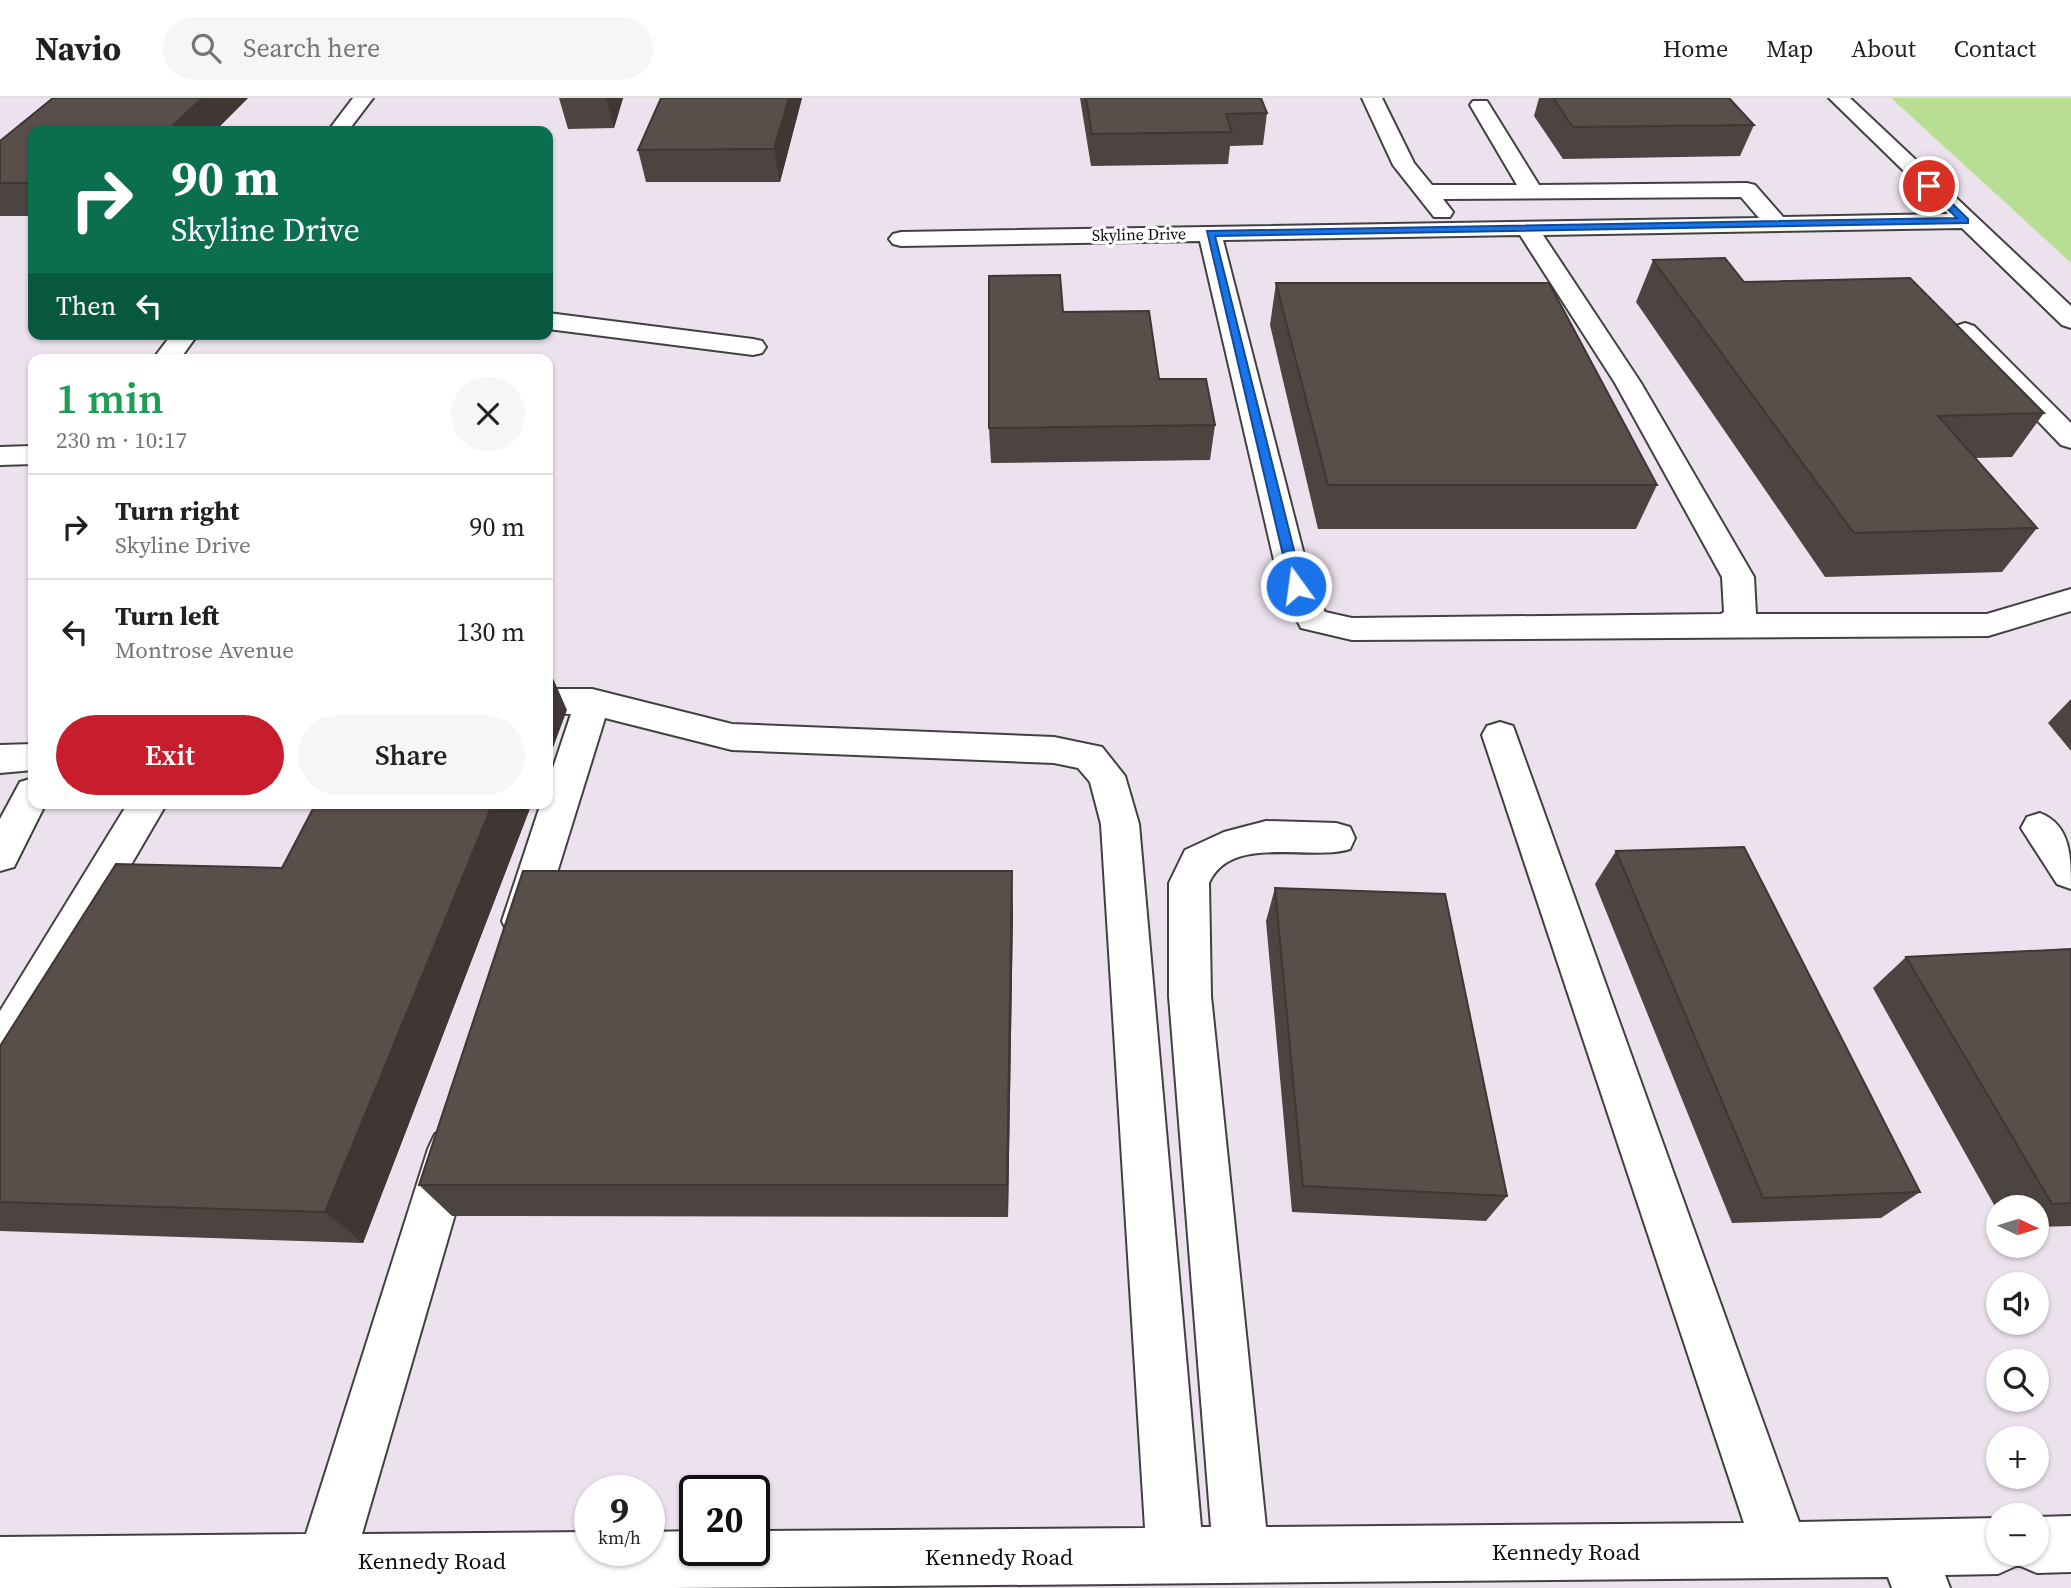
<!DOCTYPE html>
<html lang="en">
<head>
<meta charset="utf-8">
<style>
  body { margin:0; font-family:"Source Serif 4",serif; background:#f6f6f6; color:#202124; height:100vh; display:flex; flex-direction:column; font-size:26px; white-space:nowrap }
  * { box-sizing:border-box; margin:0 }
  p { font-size:23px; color:#757577 }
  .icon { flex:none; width:38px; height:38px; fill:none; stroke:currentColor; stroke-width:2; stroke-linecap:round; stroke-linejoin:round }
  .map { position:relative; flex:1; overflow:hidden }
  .drawer { position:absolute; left:28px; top:256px; width:525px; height:455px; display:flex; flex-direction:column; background:#fff; border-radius:14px; box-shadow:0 2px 5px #0004 }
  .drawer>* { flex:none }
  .banner { position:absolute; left:28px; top:28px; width:525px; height:214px; border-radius:14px; box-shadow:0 2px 5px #0004; background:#0b6e4f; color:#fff; overflow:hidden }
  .needle { width:46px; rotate:94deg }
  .fabs { position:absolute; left:1986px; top:1097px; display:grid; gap:14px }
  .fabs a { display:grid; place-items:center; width:63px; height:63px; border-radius:50%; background:#fff; box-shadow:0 2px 5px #0004; font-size:35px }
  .speed { position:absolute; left:574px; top:1377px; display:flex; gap:14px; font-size:35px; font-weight:700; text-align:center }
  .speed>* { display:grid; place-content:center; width:91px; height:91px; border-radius:50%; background:#fff; box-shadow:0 2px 5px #0004; line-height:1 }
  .speed small { font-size:18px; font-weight:400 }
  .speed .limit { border:4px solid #111; border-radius:10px; background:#fff; color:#111 }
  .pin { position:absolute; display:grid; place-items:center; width:60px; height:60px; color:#fff; margin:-30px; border:4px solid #fff; border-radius:50%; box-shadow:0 2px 7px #0007 }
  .me { position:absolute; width:77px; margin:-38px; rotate:346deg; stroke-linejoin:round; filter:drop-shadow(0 0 5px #0008) }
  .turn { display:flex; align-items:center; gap:24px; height:147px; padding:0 28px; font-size:32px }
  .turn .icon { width:91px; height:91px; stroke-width:2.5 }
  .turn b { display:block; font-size:49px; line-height:60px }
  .then { display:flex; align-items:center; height:66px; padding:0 28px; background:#0003; gap:14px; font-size:26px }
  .round { display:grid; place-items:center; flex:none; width:74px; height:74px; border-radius:37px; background:#f6f6f6 }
  .head { display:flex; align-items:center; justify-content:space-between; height:119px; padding:0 28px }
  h1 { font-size:42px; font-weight:600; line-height:52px; color:#1e9e55 }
  .primary-button { display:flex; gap:14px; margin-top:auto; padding:14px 28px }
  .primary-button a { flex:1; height:80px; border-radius:42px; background:#c71d2c; color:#fff; font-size:28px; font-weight:600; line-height:80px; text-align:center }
  .primary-button a+a { background:#f6f6f6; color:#202124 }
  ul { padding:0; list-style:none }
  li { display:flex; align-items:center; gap:21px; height:105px; padding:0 28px; border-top:2px solid #e0e0e0 }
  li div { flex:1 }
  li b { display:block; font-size:26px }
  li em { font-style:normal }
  header { display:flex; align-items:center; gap:42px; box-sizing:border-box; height:98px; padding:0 35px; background:#fff; border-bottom:2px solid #e0e0e0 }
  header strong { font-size:33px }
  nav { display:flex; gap:38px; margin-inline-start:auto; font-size:24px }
  .search { width:490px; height:63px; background:#f6f6f6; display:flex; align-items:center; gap:18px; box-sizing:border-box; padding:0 24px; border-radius:38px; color:#757577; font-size:26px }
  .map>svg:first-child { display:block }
  .industrial { fill:#ece2ed; fill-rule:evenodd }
  .forest { fill:#b8de94 }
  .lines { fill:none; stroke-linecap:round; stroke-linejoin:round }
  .minor-casing { stroke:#414141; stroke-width:4 }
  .minor { fill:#fff; fill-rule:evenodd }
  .wall { fill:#4c4440 }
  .shaded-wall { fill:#3e3734 }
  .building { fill:#584f4a; stroke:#3e3734; stroke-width:2 }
  .route { fill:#1a73e8; stroke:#114b97; stroke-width:2 }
  .labels { text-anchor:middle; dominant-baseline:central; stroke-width:7; stroke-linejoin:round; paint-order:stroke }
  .far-street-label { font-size:16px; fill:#0e0e0e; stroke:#fff }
  .near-street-label { font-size:23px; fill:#0e0e0e; stroke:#fff }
</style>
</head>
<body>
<header>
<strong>Navio</strong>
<div class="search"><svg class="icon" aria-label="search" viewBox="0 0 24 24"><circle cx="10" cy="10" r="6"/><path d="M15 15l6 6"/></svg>Search here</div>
<nav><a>Home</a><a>Map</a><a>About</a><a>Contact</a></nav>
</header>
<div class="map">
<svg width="2071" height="1490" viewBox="0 0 2071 1490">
  <rect width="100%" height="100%" fill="#fffbef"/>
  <path class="industrial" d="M 0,0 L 1891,0 L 2071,165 L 2071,1490 L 0,1490 ZM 33,33 L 548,33 L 548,236 L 33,236 ZM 33,261 L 548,261 L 548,705 L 33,705 ZM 1998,1110 L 2037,1110 L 2037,1148 L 1998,1148 ZM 1998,1186 L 2037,1186 L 2037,1225 L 1998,1225 ZM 1998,1264 L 2037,1264 L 2037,1302 L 1998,1302 ZM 1998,1340 L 2037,1340 L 2037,1379 L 1998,1379 ZM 590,1393 L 649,1393 L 649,1452 L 590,1452 ZM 695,1393 L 754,1393 L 754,1452 L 695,1452 ZM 1998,1418 L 2037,1418 L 2037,1456 L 1998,1456 Z"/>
  <path class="forest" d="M 1891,0 L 2071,0 L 2071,165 Z"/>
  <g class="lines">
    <defs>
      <path id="minor" d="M 353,0 L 373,0 L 348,33 L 328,33 Z
        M 1362,0 L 1382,0 L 1414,65 L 1432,87 L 1517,87 L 1470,7 L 1473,3 L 1487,3 L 1539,87 L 1747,85 L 1755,87 L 1783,119 L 1948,116 L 1829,0 L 1850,0 L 2071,208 L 2071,230 L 2062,227 L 1962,130 L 1543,137 L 1641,285 L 1754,479 L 1756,516 L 1987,516 L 2071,491 L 2071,513 L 1988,538 L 1352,542 L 1301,530 L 1280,488 L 1200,143 L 901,148 L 893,146 L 889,141 L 893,136 L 901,134 L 1759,120 L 1741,99 L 1443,101 L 1453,114 L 1450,119 L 1434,119 L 1393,67 ZM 1520,137 L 1615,285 L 1722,479 L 1724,514 L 1721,516 L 1352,520 L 1325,514 L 1312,488 L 1223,142 Z
        M 548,215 L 753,241 L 762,243 L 766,249 L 762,255 L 753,257 L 548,231 Z
        M 1965,225 L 1974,228 L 2071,325 L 2071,350 L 2061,347 L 1956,238 L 1952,233 L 1956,228 Z
        M 172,236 L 198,236 L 180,261 L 153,261 Z
        M 33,348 L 33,366 L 0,367 L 0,349 Z
        M 548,591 L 592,591 L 732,626 L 1054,639 L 1102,649 L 1125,678 L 1139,726 L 1201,1429 L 1211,1429 L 1169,898 L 1169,785 L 1185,752 L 1224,734 L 1266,723 L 1336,725 L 1350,729 L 1355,740 L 1350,751 C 1309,764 1231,735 1209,785 L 1211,898 L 1266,1429 L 1744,1425 L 1482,637 L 1487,628 L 1500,624 L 1513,628 L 1799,1424 L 1998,1420 L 1998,1456 L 2037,1456 L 2037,1419 L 2071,1418 L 2071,1474 L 2037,1475 L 2018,1467 L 1998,1476 L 1945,1477 L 1950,1490 L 1892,1490 L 1888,1479 L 670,1490 L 0,1490 L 0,1439 L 306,1436 L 428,1051 L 435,1036 L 451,1029 L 467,1036 L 474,1051 L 362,1436 L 590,1434 L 590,1452 L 649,1452 L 649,1434 L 695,1433 L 695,1452 L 754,1452 L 754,1433 L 1145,1430 L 1101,726 L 1090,684 L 1078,670 L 1054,665 L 732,652 L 605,620 L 542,823 L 536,835 L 522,840 L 508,835 L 502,823 L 541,705 L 548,705 L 548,685 L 571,616 L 548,615 Z
        M 33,646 L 33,672 L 0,675 L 0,647 Z
        M 33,680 L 33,705 L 46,705 L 14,769 L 0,773 L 0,721 L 20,684 Z
        M 128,705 L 167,705 L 15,966 L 0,972 L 0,913 Z
        M 2040,715 C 2071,727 2071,759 2071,791 L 2057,786 L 2021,730 L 2027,719 Z"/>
    </defs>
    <use href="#minor" class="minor-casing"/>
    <use href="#minor" class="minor"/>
  </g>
  <path class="wall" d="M 53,0 L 248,0 L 215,33 L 33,33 L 33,118 L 0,118 L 0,43 Z
    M 559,0 L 623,0 L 614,30 L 568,31 Z
    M 661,0 L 802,0 L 780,84 L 646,84 L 638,52 Z
    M 1080,0 L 1261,0 L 1267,15 L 1263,47 L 1230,48 L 1228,66 L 1091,68 Z
    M 1539,0 L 1729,0 L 1754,27 L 1740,58 L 1563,61 L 1534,18 Z
    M 1653,162 L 1744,184 L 2044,315 L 2012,359 L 1975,360 L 2037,430 L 2002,474 L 1825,479 L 1636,204 Z
    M 1276,185 L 1657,387 L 1636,431 L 1318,431 L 1270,227 Z
    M 1063,214 L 1159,281 L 1215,327 L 1210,362 L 991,365 L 989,330 Z
    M 2071,601 L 2071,653 L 2048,625 Z
    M 316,705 L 532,705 L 363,1145 L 0,1133 L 0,948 L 282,770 Z
    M 1616,753 L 1920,1094 L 1881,1120 L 1732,1125 L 1595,786 Z
    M 1275,790 L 1507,1098 L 1486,1123 L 1292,1114 L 1266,823 Z
    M 1013,814 L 1008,1119 L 452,1118 L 419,1087 Z
    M 2071,851 L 2071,1128 L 2037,1129 L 2037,1110 L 1998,1110 L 1998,1114 L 1873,890 L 1906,859 Z"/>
  <path class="shaded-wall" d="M 202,0 L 248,0 L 215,33 L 167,33 Z
    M 606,0 L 623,0 L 614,30 Z
    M 789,0 L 802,0 L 780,84 L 774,51 Z
    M 548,569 L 567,612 L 548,663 Z
    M 493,705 L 532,705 L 363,1145 L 325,1114 Z
    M 1012,773 L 1013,814 L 1008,1119 L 1007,1087 Z"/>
  <path class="building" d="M 53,0 L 202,0 L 167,33 L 33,33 L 33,85 L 0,85 L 0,43 Z
    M 661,0 L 789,0 L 774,51 L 638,52 Z
    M 1086,0 L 1261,0 L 1267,15 L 1226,16 L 1232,34 L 1092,36 Z
    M 1553,0 L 1729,0 L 1754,27 L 1573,29 Z
    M 1725,160 L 1744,184 L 1910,180 L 2044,315 L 1938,318 L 2037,430 L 1854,435 L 1653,162 Z
    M 1060,177 L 1063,214 L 1149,213 L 1159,281 L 1206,281 L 1215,327 L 989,330 L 989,178 Z
    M 1276,185 L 1549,185 L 1657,387 L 1328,387 Z
    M 316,705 L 493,705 L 325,1114 L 0,1104 L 0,948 L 116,766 L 282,770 Z
    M 1744,749 L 1920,1094 L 1763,1100 L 1616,753 Z
    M 523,773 L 1012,773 L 1007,1087 L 419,1087 Z
    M 1275,790 L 1445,796 L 1507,1098 L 1303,1088 Z
    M 2071,851 L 2071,1105 L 2052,1106 L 1906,859 Z"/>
  <path class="route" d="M 1926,86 L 1932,86 L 1968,121 L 1968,125 L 1215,138 L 1303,488 L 1301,491 L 1291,491 L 1207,133 L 1957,120 L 1926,90 Z"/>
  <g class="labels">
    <g class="far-street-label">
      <text transform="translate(1139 136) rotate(-1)">Skyline Drive</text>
    </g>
    <g class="near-street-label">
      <text x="1566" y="1454">Kennedy Road</text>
      <text x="999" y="1459">Kennedy Road</text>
      <text x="432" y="1463">Kennedy Road</text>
    </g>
  </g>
</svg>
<div class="fabs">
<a><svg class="needle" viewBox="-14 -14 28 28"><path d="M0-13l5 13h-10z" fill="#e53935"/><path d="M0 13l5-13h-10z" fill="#757577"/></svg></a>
<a><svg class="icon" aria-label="sound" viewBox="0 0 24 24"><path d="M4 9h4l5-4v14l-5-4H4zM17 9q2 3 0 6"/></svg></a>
<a><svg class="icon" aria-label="search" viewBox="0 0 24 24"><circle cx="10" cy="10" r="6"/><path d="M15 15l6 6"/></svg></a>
<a>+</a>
<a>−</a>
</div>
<div class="speed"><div>9<small>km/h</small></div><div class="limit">20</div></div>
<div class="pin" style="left:1929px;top:88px;background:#d93025"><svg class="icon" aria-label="arrive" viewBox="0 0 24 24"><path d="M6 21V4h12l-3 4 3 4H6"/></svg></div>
<svg class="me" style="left:1296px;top:488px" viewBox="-20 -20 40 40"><circle r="17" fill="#1a73e8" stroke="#fff" stroke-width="3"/><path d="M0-11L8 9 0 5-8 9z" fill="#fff"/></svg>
<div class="banner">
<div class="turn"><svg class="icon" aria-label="right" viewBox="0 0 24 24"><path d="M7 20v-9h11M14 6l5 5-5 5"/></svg><div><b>90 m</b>Skyline Drive</div></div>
<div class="then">Then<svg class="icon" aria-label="left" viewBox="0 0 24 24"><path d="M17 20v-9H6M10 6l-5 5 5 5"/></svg></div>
</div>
<section class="drawer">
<div class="head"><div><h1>1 min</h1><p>230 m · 10:17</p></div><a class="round"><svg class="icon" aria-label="close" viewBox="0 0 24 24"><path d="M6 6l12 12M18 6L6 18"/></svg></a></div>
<ul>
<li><svg class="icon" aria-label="right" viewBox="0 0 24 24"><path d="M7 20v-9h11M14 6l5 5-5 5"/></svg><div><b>Turn right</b><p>Skyline Drive</p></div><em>90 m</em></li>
<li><svg class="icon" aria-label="left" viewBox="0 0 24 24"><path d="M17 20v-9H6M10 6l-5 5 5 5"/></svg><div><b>Turn left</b><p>Montrose Avenue</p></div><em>130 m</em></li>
</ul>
<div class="primary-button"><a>Exit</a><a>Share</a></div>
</section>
</div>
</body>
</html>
